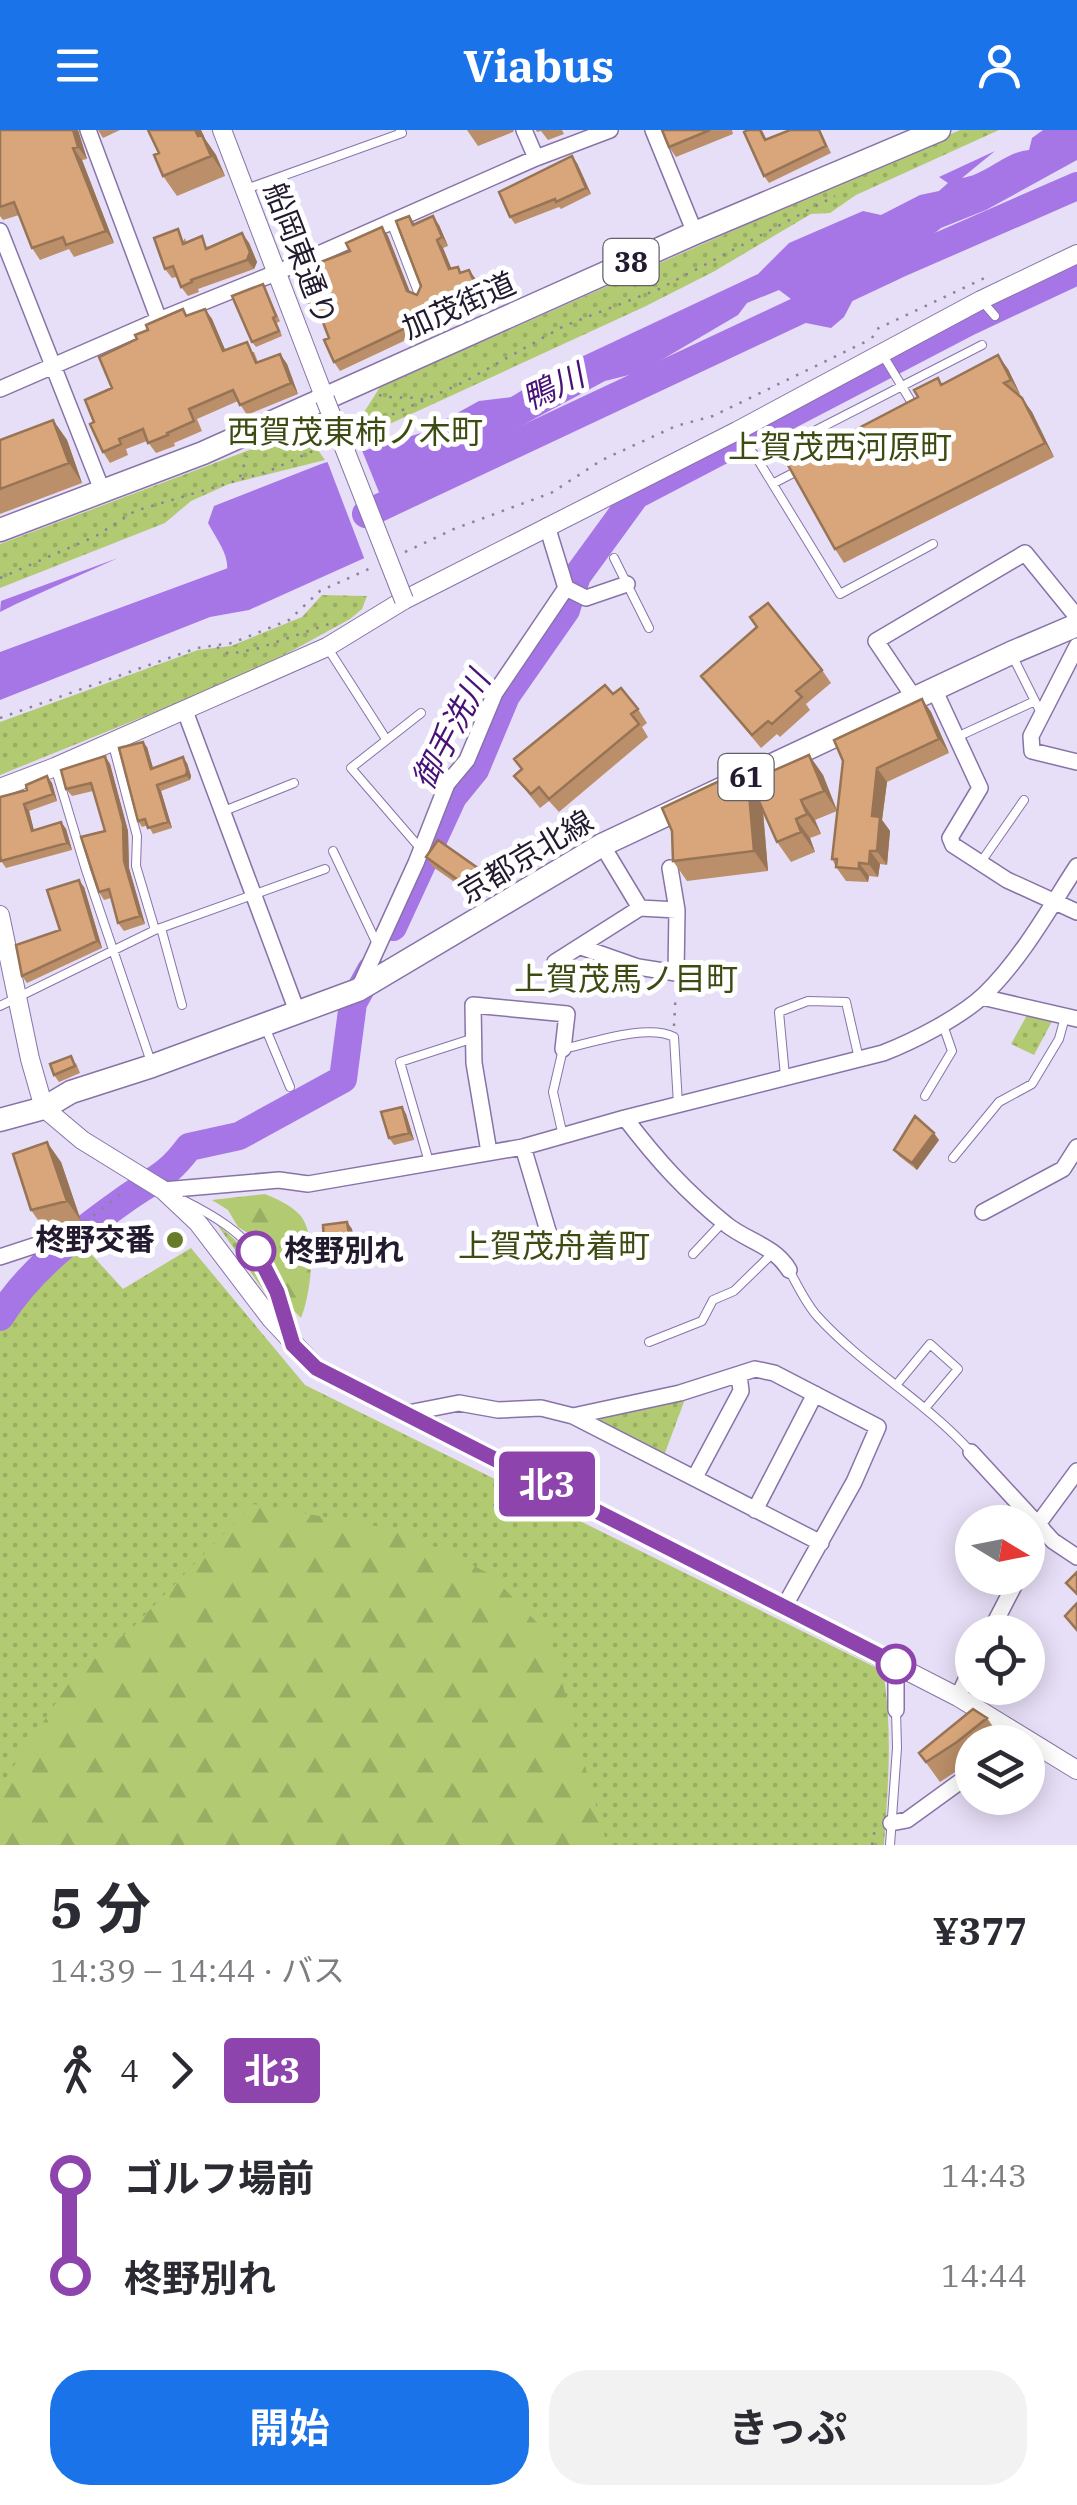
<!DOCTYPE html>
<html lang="ja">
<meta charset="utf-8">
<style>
body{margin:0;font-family:"IBM Plex Serif","Noto Sans JP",serif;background:#f2f2f3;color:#2b2b33;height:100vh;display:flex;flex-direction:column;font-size:38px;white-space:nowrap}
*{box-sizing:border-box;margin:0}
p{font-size:32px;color:#7c7c81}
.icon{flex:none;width:55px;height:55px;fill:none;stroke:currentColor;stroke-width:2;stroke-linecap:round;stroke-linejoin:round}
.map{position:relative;height:1715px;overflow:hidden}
.side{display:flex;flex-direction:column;background:#fff;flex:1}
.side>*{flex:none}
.badge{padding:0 20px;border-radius:8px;font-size:35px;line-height:65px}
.needle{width:65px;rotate:100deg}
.tools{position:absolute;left:955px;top:1375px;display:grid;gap:20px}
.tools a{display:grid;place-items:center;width:90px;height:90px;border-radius:50%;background:#fff;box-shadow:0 5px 25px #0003;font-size:50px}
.map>.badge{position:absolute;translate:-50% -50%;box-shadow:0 0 0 5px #fff}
.legs{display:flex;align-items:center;gap:15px;height:110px;padding:0 50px;font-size:32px}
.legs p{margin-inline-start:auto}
.head{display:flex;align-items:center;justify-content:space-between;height:170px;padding:0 50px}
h1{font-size:55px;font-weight:700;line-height:75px}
.button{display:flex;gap:20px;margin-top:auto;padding:20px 50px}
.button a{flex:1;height:115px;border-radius:40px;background:#1a73e8;color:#fff;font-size:40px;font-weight:700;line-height:115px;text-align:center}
.button a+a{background:#f2f2f3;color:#2b2b33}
ul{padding:0 50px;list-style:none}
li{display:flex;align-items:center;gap:35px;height:100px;font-size:38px}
li i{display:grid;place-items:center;width:15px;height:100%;margin:0 12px;background:currentColor}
li i::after{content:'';width:25px;height:25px;margin:-12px;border:8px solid;border-radius:50%;background:#fff}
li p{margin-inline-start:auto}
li:first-child i{background:linear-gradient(#0000 50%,currentColor 0)}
li:last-child i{background:linear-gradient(currentColor 50%,#0000 0)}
header{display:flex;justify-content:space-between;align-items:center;height:130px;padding:0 50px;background:#1a73e8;color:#fff;font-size:45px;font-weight:700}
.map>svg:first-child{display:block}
</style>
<header><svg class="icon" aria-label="menu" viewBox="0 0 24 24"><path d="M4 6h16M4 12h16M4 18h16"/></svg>Viabus<svg class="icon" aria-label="person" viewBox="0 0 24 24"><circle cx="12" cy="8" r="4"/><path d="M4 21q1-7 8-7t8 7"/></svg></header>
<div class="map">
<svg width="1077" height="1715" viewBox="0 0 1077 1715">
<defs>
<pattern id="grass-dots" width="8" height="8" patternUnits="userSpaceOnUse" patternTransform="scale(2.5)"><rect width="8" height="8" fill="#b2cb72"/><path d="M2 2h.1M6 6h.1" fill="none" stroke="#99ae63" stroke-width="1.8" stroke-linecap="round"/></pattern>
<pattern id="forest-firs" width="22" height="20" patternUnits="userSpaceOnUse" patternTransform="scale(2.5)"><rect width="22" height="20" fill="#b2cb72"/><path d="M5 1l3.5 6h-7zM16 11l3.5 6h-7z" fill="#99ae63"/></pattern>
</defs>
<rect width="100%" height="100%" fill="#e7dff7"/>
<!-- grass -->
<path fill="url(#grass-dots)" d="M960 0H999L856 65 830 83 811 84 713 142 644 177 357 309 359 290 380 257Z
M292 304 295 312 313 313 325 330 229 354 191 371 165 393 0 458V414Z
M322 465 367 466 362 479 350 489 288 523 207 561 0 645V592L198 520 231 516 302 487Z
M1031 878 1056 884 1034 925 1011 914Z
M216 1093 254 1127 278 1181Z
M82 1114 123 1159 191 1118 305 1255 883 1541C893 1600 888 1656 884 1715H0V1196L24 1161Z
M688 1261 662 1331 581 1290Z"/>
<!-- forest -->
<path fill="url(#forest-firs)" d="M265 1064C277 1069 291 1075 300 1085 318 1106 311 1164 301 1188L284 1171 282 1154 273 1147 254 1107 238 1097 228 1080 212 1070Z
M253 1374 403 1401 490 1444 549 1505 607 1715H0V1657L73 1547 131 1499Z"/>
<!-- water -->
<path fill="#a776e6" d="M1043 0H1077V30L986 80 941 98 925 111 902 118 855 166 844 187 831 198 806 193 791 169 779 160 747 173 738 185 641 242 605 251 415 353 381 380 369 426 249 480 210 487 0 570V548L162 491 223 459C234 429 222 419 208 393L214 376 321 334 421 303 479 271 511 267 562 236 758 144 789 113 863 81 881 85 920 65 939 61 948 53 939 47 995 21 962 48C986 45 1005 22 1029 20L1032 8Z
M118 428 16 474 0 482 1 471Z"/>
<!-- pier -->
<path fill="#e7dff7" d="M361 318 387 382 374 428 366 433 326 328Z"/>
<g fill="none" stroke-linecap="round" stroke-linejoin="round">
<!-- river -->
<path stroke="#a776e6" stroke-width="28" d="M366 384 896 135 1077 56
M0 537 258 442
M393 797 453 667 475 640 506 566 566 480 577 446 636 365 968 192 1077 141
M0 1187C29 1140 79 1102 124 1070 153 1049 166 1048 189 1017L239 1006 343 949 353 873 371 840"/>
<defs>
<path id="service" d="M246 59 402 3 400 0
M391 92 420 167
M981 170 995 186
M881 222 915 278
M737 301 758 330
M774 353 801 339
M933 414 840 464 758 330 982 215
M614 428 649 498
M327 517 386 609
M1013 527 1042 585
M957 607 1035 571
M112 611 137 706 136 736 155 800
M55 637 86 740 151 932
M224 681 294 653
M420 718 351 638 421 583
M333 721 377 814
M981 732 1024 670
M161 798 182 875
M0 876 155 800 325 739
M265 897 290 957
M785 946 779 882 808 871 846 872 859 929
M925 966 952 921 943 895
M563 1006 553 962 563 919C591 913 648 893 674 907L678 974
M953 1028 999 972 1032 954 1059 909 1065 887
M429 1032 400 932 474 908
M185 1071C254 1106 268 1129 289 1202
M693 1124 723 1092
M789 1140C798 1156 806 1174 818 1187 865 1238 924 1270 971 1322
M649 1212 702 1191 713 1170 734 1161 774 1122
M897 1254 930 1214 958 1239 926 1277
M890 1715 897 1618 896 1580"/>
<path id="minor" d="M88 0 159 190
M524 0 536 28
M653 0 695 103
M0 101 102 360
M0 259 159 190 278 142 536 28 610 0
M566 458 586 468 627 454
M1077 516 1031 606 1032 621 1077 632
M934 559 980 658 950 708 953 715 1007 750 1077 782
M915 569 876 511 1025 423 1077 487
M185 581 298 884
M602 715 640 778
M581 817 638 837 676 843 677 780 670 738
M555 832 640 778 677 780
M358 860 416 733 447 654 467 630 495 563 566 458 547 396
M982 867 1077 889
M625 988 883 923C914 911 961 887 985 864 1022 828 1049 779 1077 736
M523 1017 554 1121 591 1116
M489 1022 474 933 473 875 567 884 563 919
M163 1060 279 1050 308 1054 523 1017 625 988C658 1031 685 1061 727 1095 749 1112 775 1116 789 1140
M983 1082 1063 1039 1077 1017
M0 1127 73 1103
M408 1283 459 1273 498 1280 541 1278 573 1286 680 1263 755 1239 774 1243 878 1297 854 1352 784 1477
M573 1286 821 1413
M971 1322 1053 1411 1077 1427
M695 1347 741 1261 739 1245
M755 1380 815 1264
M1038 1394 1077 1341
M1028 1428 1042 1398
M990 1502 1018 1448
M896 1534V1580
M958 1567 972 1537
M891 1693 907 1690 972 1643"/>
<path id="tertiary" d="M222 0 325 269
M0 658 55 637 327 517 404 470 737 301 981 170 1077 124
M0 785 30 929 44 978 82 1010 163 1060 198 1093 271 1189 317 1238 958 1567 1077 1640"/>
<path id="primary" d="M0 400 203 323 695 103 939 0
M0 990 44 978 71 962 152 936 358 860 602 715 1011 523 1077 495"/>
</defs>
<!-- service casing -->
<use href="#service" stroke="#8873a8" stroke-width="10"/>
<!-- minor casing -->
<use href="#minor" stroke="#8873a8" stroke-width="18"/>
<!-- tertiary casing -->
<use href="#tertiary" stroke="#8873a8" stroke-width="20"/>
<!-- primary casing -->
<use href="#primary" stroke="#8873a8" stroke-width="25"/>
<!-- path -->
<path stroke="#8b8399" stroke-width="2.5" stroke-dasharray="2.5 8" stroke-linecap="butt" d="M872 208 877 199 991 145
M379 265C395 270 409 265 424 270
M354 302 464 252 564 196 659 159 835 66
M240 347 247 326
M405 422 454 399 551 363 602 330 676 296 713 286 865 212
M0 448 96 406 135 381 269 341 324 316
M217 517 229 524 256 519 332 493
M0 588 197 518 232 513 289 490 320 461 371 438
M674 896 676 859
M85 1092 126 1060
M872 1715 875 1699"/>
<!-- service -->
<use href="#service" stroke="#fff" stroke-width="8"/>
<!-- minor -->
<use href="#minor" stroke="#fff" stroke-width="15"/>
<!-- tertiary -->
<use href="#tertiary" stroke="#fff" stroke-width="18"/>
<!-- primary -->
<use href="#primary" stroke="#fff" stroke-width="22"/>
<defs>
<path id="tertiary-bridge" d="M325 269 404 470"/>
</defs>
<!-- tertiary-bridge casing -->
<use href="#tertiary-bridge" stroke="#8873a8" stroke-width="20" stroke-linecap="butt"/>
<!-- tertiary-bridge -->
<use href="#tertiary-bridge" stroke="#fff" stroke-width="18"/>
</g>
<!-- wall -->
<path fill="#ba8f69" d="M0 0H78L87 29 82 30 114 113 74 127 69 119 40 130 32 118 19 85 3 90 0 86Z
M98 0H120L103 8Z
M148 0H201L205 9 216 25 225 46 177 66 163 46 159 23Z
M467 0H514L513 2 478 16Z
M536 0H562L564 4 548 10 541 1 537 2Z
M662 0H732L733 4 676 27 669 17Z
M748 0H762L767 10 820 0 831 23 769 53 764 46Z
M577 33 591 64 561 79 559 77 515 94 510 87Z
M409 86 415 94 439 95 448 116 443 118 451 138 475 148 485 172 437 194 440 200 425 207 421 203 340 241 334 232 329 208 318 179 313 181 307 172 308 130 312 135 350 121 382 97 388 106 410 162 417 165 421 156Z
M242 103 249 113 257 132 254 139 198 159 199 162 188 166 181 157 177 147 172 148 165 139 185 108 186 112 209 117Z
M263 154 280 191 277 193 282 206 256 217 252 212Z
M205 179 212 189 225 220 254 222 258 232 280 224 287 234 298 264 247 285 238 271 197 289 202 301 174 313 175 316 156 323 147 311 126 319 128 325 110 333 103 322 94 292 137 209 148 200Z
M1008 239 1020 264 1018 265 1032 282 1054 327 844 433 835 419 942 254Z
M53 290 67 310 82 353 0 384V310Z
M750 487 822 540 831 553 806 574 810 580 780 607 777 604 761 618 701 546 757 497Z
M613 564 638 579 647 593 642 597 648 607 559 682 549 671 540 678 514 646 522 640 514 629Z
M922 569 931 582 949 623 887 652 882 690 890 701 887 735 880 734 878 747 869 746 868 752 846 751 836 737 832 729 837 681 815 690 821 704 810 708 815 722 791 732 777 712 763 679 768 741 687 751 673 731 732 645 739 655 748 652 755 662 809 625 823 645 837 680Z
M147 617 153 638 187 633 191 646 190 650 161 661 172 698 153 704 148 695 142 697 138 691Z
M105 626 110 634 128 701 129 738 145 794 124 801 118 793 111 768 104 770 99 762 105 701 93 661 72 666 66 659Z
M47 646 52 653 57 671 29 681 34 701 61 692 66 699 72 720 6 738 1 731 27 660Z
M426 727 492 748 499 759 480 770 433 737Z
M84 757 102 818 27 853 22 846 60 800Z
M76 933 80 943 59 952 54 945Z
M402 977 406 984 414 1010 394 1015 389 1008Z
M939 1010 917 1040 899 1026 894 1020Z
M61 1032 81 1091 45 1100 31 1080Z
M347 1092 352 1099 355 1117 329 1120 324 1113Z
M987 1588 1001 1608 995 1612H972V1631L940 1652 919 1623Z"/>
<!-- shaded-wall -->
<path fill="#977455" d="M73 0H78L87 29 78 17Z
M195 0H201L205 9 216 25 225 46Z
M73 18 82 30 114 113 106 101Z
M572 26 577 33 591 64 586 58Z
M433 86 439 95 448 116 442 107Z
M382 97 388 106 413 170 407 161Z
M242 103 249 113 257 132 254 139 247 130Z
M437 110 443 118 455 147 449 139Z
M469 140 475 148 485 172 479 163Z
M205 179 212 189 230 231 223 221Z
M280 224 287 234 298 264 291 253Z
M998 225 1008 239 1020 264 1011 250Z
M1022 268 1032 282 1054 327 1045 313Z
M53 290 67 310 82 353 69 333Z
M922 569 931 582 949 623 939 609Z
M143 612 147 617 155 645 151 639Z
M809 625 823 645 837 681 824 661Z
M105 626 110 634 128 701 129 738 145 794 140 786 124 731Z
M183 627 187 633 191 646 190 650 186 645Z
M877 638 887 652 882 690 890 701 887 735 877 721 872 686Z
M732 645 746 665 748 652 762 672 768 741 754 721 737 656Z
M47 646 52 653 57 671 53 664Z
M157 655 161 661 172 698 168 692Z
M801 670 815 690 821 704 807 684Z
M24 674 29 681 36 708 32 701Z
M796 689 810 708 815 722 801 702Z
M61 692 66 699 72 720 67 713Z
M870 721 880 734 878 747 869 734Z
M859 733 869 746 868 752 859 739Z
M79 750 84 757 102 818 97 811Z
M402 977 406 984 414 1010 409 1003Z
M934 1003 939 1010 917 1040 912 1033Z
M47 1012 61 1032 81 1091 67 1071Z
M347 1092 352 1099 355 1117 350 1110Z"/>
<!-- building -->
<path fill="#d8a67a" stroke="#977455" stroke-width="2.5" d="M0 0H73L78 17 73 18 106 101 66 115 63 107 32 118 14 72 0 77Z
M148 0H195L198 6 202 5 211 26 163 46 154 25 159 23Z
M662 0H710L669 17Z
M748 0H760L765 10 790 0H819L826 16 764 46 744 2Z
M572 26 586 58 556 72 555 69 510 87 499 62Z
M409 86 413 95 433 86 442 107 437 110 449 139 458 137 460 143 469 140 479 163 431 185 434 192 418 199 416 193 334 232 324 210 329 208 314 169 307 172 292 137 308 130 310 136 350 121 346 113 382 97 407 161 417 165 421 156 396 91Z
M178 99 183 114 202 106 206 119 242 103 250 122 247 130 191 150 192 152 181 157 173 136 165 139 154 108Z
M263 154 276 186 273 188 279 201 252 212 232 166Z
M183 179 186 186 205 179 223 221 247 212 256 233 280 224 291 253 240 275 233 260 189 279 194 291 167 303 168 305 148 313 143 299 119 309 121 314 103 322 90 294 94 292 85 270 112 258 99 227 137 209 135 205 148 200 146 195Z
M998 225 1011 250 1004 253 1022 268 1045 313 835 419 788 335 918 267 914 260 938 248 941 255Z
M53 290 69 333 0 359V310Z
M768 473 822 540 796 561 802 567 772 594 768 591 752 605 701 546 757 497 750 487Z
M605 555 613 564 621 558 638 579 631 584 639 594 549 669 539 657 531 664 514 646 522 639 514 629Z
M922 569 939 609 877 638 872 686 880 687 877 721H870L869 734 859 733V739L836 737 837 729H832L843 631 834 610Z
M143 612 151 639 183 627 187 640 186 645 157 655 168 692 148 698 145 689 138 691 119 618Z
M809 625 824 661 801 670 807 684 796 689 801 702 777 712 750 651Z
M105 626 123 694 124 731 140 786 118 793 109 759 99 762 81 707 105 701 91 653 66 659 61 640Z
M732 645 737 656 748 652 754 721 673 731 672 701 662 678Z
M47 646 53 664 24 674 32 701 61 692 67 713 1 731 0 725V667L27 660 26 655Z
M438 710 492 748 472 760 426 727Z
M79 750 97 811 22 846 16 815 60 800 47 760Z
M71 926 75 936 54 945 50 934Z
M402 977 409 1003 389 1008 381 982Z
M915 986 934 1003 912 1033 894 1020Z
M47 1012 67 1071 31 1080 13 1024Z
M347 1092 350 1110 324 1113 323 1095Z
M1077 1442V1464L1066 1453Z
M1077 1473V1500L1065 1486Z
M973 1579 987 1588 957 1612 926 1632 919 1623Z"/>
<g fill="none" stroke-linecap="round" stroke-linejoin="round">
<defs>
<path id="line-1" d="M256 1121 277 1162 293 1215 316 1238 896 1534"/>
</defs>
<!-- line-1 casing -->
<use href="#line-1" stroke="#fff" stroke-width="22"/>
<!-- line-1 -->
<use href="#line-1" stroke="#8e44ad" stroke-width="15"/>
</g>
<!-- markers -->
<circle fill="#677b2b" stroke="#fff" stroke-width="4" cx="175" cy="1110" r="10"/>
<g fill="#fff" stroke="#8e44ad" stroke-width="5">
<circle cx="256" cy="1121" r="18"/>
<circle cx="896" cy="1534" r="18"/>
</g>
<g text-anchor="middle" stroke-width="10" stroke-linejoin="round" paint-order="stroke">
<!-- shield labels -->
<g fill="#fff" stroke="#655f6d" stroke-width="2.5">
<rect x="603.5" y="109" width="55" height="46" rx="8"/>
<rect x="718.5" y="624" width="55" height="46" rx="8"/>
</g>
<g font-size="28" font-weight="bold" fill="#231a2f">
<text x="631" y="142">38</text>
<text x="746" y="657">61</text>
</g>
<!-- street labels -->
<g font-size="30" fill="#231a2f" stroke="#fff">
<text transform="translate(300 124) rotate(69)" y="10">船岡東通り</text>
<text transform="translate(459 176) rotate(-24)" y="10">加茂街道</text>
<text transform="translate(526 727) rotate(-31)" y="10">京都京北線</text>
</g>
<!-- poi labels -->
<g font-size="30" font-weight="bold" fill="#231a2f" stroke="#fff" text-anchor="end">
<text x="155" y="1120">柊野交番</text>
</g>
<!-- stop labels -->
<g font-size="30" font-weight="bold" fill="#231a2f" stroke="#fff" text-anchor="start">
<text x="284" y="1131">柊野別れ</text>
</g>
<!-- water labels -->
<g font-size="32" font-style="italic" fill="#471177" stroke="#fff">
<text transform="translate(553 257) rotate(-25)" y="11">鴨川</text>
<text transform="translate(451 600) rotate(-62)" y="11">御手洗川</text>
</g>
<!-- neighbourhood labels -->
<g font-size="32" fill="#3d4b13" stroke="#fff">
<text x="355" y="313">西賀茂東柿ノ木町</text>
<text x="840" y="328">上賀茂西河原町</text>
<text x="626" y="860">上賀茂馬ノ目町</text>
<text x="554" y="1127">上賀茂舟着町</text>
</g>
</g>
</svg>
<div class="tools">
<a><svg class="needle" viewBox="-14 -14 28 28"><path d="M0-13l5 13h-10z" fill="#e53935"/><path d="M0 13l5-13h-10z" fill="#7c7c81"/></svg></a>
<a><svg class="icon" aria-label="locate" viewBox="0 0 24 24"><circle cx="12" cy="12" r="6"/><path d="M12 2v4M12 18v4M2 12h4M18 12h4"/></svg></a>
<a><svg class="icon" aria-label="layers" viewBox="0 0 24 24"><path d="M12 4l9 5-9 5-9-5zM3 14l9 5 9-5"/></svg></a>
</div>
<b class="badge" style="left:547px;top:1354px;background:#8e44ad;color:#fff">北3</b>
</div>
<section class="side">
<div class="head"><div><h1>5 分</h1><p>14:39 – 14:44 · バス</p></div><b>¥377</b></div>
<div class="legs"><svg class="icon" aria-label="walk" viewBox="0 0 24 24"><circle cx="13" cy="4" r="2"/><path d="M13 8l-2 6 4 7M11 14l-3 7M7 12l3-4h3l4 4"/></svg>4<svg class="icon" aria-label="forward" viewBox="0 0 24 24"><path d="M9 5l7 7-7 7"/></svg><b class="badge" style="background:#8e44ad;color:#fff">北3</b></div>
<ul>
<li><i style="color:#8e44ad"></i><b>ゴルフ場前</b><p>14:43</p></li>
<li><i style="color:#8e44ad"></i><b>柊野別れ</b><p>14:44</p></li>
</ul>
<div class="button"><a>開始</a><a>きっぷ</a></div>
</section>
